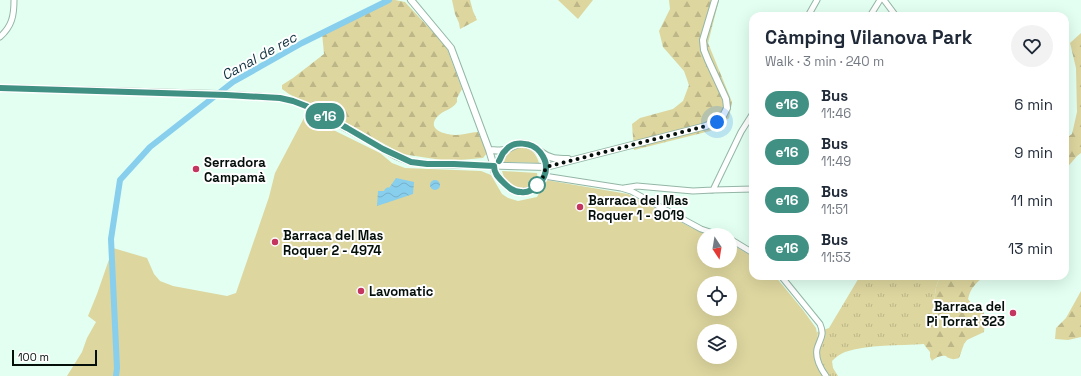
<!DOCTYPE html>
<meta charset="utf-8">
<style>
body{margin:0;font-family:"Space Grotesk",sans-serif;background:#f2f2f3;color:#1f2937;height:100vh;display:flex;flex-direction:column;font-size:15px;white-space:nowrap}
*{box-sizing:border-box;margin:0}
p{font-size:13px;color:#747a83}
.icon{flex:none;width:22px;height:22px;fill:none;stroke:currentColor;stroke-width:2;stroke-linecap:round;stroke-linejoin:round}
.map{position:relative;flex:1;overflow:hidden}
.panel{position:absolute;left:749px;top:12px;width:320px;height:268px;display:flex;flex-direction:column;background:#fff;border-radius:12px;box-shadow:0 4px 16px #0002}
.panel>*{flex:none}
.badge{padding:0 8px;border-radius:13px;font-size:14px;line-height:26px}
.needle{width:26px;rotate:168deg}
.tools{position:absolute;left:697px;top:228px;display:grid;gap:8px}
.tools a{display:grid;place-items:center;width:40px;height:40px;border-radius:50%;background:#fff;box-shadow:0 4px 16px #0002;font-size:20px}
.scale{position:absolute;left:12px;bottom:10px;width:85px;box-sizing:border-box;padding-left:4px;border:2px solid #040f0a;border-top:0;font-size:11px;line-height:14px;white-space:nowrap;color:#040f0a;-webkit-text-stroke:3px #fff;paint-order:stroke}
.you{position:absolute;width:20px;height:20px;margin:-10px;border:3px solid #fff;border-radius:50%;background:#1a73e8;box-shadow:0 0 0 6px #1a73e833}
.map>.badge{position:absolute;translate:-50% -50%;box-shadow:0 0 0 2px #fff}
.round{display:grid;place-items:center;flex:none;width:42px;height:42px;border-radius:21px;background:#f2f2f3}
.summary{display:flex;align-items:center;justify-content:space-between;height:68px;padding:0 16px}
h1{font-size:19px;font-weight:600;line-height:30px}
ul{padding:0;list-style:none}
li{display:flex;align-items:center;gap:12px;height:48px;padding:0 16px}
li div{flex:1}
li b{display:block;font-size:15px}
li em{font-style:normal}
li .badge{min-width:44px;font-weight:700;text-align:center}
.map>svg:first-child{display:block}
</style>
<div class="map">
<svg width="1081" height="376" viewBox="0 0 1081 376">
<defs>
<pattern id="grass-tufts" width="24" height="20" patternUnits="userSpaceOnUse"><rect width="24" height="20" fill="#ddd69f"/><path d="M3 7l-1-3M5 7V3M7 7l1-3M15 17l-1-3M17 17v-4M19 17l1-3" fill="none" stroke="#bcb688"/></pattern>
<pattern id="forest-firs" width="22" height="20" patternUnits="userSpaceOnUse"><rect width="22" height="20" fill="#ddd69f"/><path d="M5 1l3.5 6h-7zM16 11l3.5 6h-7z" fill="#bcb688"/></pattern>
<pattern id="water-waves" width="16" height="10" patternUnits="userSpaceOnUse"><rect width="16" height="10" fill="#88ceed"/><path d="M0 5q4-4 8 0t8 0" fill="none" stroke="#74b0ca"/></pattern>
</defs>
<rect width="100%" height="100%" fill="#e2fff1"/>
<!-- grass -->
<path fill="url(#grass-tufts)" d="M860 276H940L936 287 932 317C929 327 922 332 924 344 899 346 868 344 845 352 840 354 836 357 832 361L833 368 838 376H822C817 369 811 360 813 351 815 341 819 343 817 332L829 328Z"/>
<!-- forest -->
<path fill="url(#forest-firs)" d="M383 0H395L405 2 446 46 462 89 457 98V102C452 110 443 110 437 117 426 130 446 135 456 135 464 135 471 132 478 132L487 153 483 158 448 161 402 154 354 127 289 94 282 89V85L293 78 324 54 322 33Z
M452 0H470L473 11 477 20 460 29 459 23 455 14Z
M558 0H593L578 19Z
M669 0H719L708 43 732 102 729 118 710 131 634 150 632 124 640 118 673 109 683 101 689 85 684 71 663 47 659 31 670 9Z
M1081 33V153L1077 156 1065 170V139L1072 134 1077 112 1076 68 1070 43Z
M940 276H985C976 283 971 287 968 299L972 304 984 311C983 318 985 325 984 332L967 340 964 344 959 358C955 359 953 360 949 358 948 358 947 357 946 356 941 355 935 358 932 361L930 357V352C928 349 925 347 924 344 919 335 930 325 932 317L936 287Z
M1081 291V337L1068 340 1055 339 1056 328 1066 318Z"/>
<!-- green -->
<path fill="#ddd69f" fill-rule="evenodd" d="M305 116 380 153 392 163 405 168 481 171 491 175 502 194 508 198 518 201 537 197 546 180 628 194 692 228 708 235H704V261H730V243L753 257V276H775L803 310 816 328 818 339 813 351 814 361 822 376H67L82 352 87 338 96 322 88 316 97 294 113 248 147 258 154 274 160 281 173 286 227 296 236 293 269 197 275 173ZM704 283H730V309H704ZM704 331H730V357H704Z
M523 146C532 150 536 153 539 163L504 162C507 150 511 148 523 146Z
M502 171 537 173C540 190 514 192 506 181 504 178 503 174 502 171Z"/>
<!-- water -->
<path fill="url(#water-waves)" d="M396 178 414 182 413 194 377 206 378 191H384L385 189 388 187 389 188Z
M430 185a5 5 0 1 1 10 0a5 5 0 1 1-10 0Z"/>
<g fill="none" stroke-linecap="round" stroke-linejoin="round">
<!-- canal -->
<path stroke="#88ceed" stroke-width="6" d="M116 376 117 368 111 239 120 180 150 147 233 82 302 43 389 0"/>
<defs>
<path id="minor" d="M884 0 896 16
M808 16 817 0
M870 16 880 0
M0 37C12 26 14 16 14 0
M544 176 621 188 631 191 701 229 719 235
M624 188 637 186 693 191 713 190 753 189
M713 190 741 132 753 113
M730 239 753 253
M781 276 820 324C825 336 820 338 817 349 815 359 821 369 826 376"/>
<path id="tertiary" d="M411 0 451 48 489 150C491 157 494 164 494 171 499 177 503 183 509 188 524 199 547 185 546 167 546 155 536 146 525 144 516 142 512 148 505 150 500 151 494 150 489 150
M0 88 216 94 280 98 293 101 306 106 396 156 411 162 427 164 546 167 706 126 719 120 723 116 727 108 726 99 708 60 704 50 703 40 715 0
M541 152C550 159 557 159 568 159
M494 166 499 161 505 150"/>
</defs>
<!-- minor casing -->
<use href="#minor" stroke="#94b6a6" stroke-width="7"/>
<!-- tertiary casing -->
<use href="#tertiary" stroke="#94b6a6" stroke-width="8"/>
<!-- minor -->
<use href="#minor" stroke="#fff" stroke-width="5"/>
<!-- tertiary -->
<use href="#tertiary" stroke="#fff" stroke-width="6"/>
</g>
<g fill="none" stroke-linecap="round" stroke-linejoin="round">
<defs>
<path id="line" d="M0 88 226 95 280 98 293 101 306 106 347 128 383 149 411 162 427 164H454L494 166C494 173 498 177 503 182 508 187 513 192 521 192 533 194 547 179 546 166 546 162 543 156 540 152 532 142 513 140 505 151 502 153 501 158 499 161"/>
</defs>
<!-- line casing -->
<use href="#line" stroke="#fff" stroke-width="9"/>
<!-- line -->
<use href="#line" stroke="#409183" stroke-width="6"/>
<!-- walk -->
<path stroke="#040f0a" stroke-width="4" stroke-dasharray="0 7.2" d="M537 185 536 187 542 180 546 167 706 126 717 122"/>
</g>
<!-- markers -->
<g fill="#c43560" stroke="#fff" stroke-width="1.5">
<circle cx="196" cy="169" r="4"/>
<circle cx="580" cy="207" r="4"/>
<circle cx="275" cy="242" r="4"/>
<circle cx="361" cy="291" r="4"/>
<circle cx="1013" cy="313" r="4"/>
</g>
<circle fill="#fff" stroke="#409183" stroke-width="2" cx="537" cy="185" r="8"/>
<g text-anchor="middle" stroke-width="4" stroke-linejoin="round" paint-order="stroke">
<!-- poi labels -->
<g font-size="13" font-weight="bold" fill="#040f0a" stroke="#fff" text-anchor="start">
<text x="204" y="167">Serradora<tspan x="204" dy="15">Campamà</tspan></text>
<text x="588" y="205">Barraca del Mas<tspan x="588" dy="15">Roquer 1 - 9019</tspan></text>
<text x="283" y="240">Barraca del Mas<tspan x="283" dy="15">Roquer 2 - 4974</tspan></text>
<text x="369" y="296">Lavomatic</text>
<text x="1005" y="311" text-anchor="end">Barraca del<tspan x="1005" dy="15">Pi Torrat 323</tspan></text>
</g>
<!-- water labels -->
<g font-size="14" font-style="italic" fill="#10313f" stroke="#fff">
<text transform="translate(259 56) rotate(-29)" y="5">Canal de rec</text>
</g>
</g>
</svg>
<div class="tools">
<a><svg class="needle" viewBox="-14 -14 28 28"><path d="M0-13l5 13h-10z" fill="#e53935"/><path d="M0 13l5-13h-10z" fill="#747a83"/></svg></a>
<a><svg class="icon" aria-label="locate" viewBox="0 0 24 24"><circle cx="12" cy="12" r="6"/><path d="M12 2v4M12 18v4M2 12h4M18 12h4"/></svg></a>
<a><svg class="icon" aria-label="layers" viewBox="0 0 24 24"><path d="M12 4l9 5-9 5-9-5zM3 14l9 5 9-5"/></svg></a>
</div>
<div class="scale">100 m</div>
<div class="you" style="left:717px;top:122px"></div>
<b class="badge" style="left:325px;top:116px;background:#409183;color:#fff">e16</b>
<section class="panel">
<div class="summary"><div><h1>Càmping Vilanova Park</h1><p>Walk · 3 min · 240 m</p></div><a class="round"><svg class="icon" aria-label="heart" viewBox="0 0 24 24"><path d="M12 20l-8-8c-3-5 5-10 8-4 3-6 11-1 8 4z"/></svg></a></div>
<ul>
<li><span class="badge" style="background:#409183;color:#fff">e16</span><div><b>Bus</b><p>11:46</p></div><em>6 min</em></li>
<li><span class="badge" style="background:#409183;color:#fff">e16</span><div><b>Bus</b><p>11:49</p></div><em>9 min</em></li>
<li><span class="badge" style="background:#409183;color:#fff">e16</span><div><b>Bus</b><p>11:51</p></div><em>11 min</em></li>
<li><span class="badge" style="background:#409183;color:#fff">e16</span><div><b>Bus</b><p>11:53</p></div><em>13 min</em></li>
</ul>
</section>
</div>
